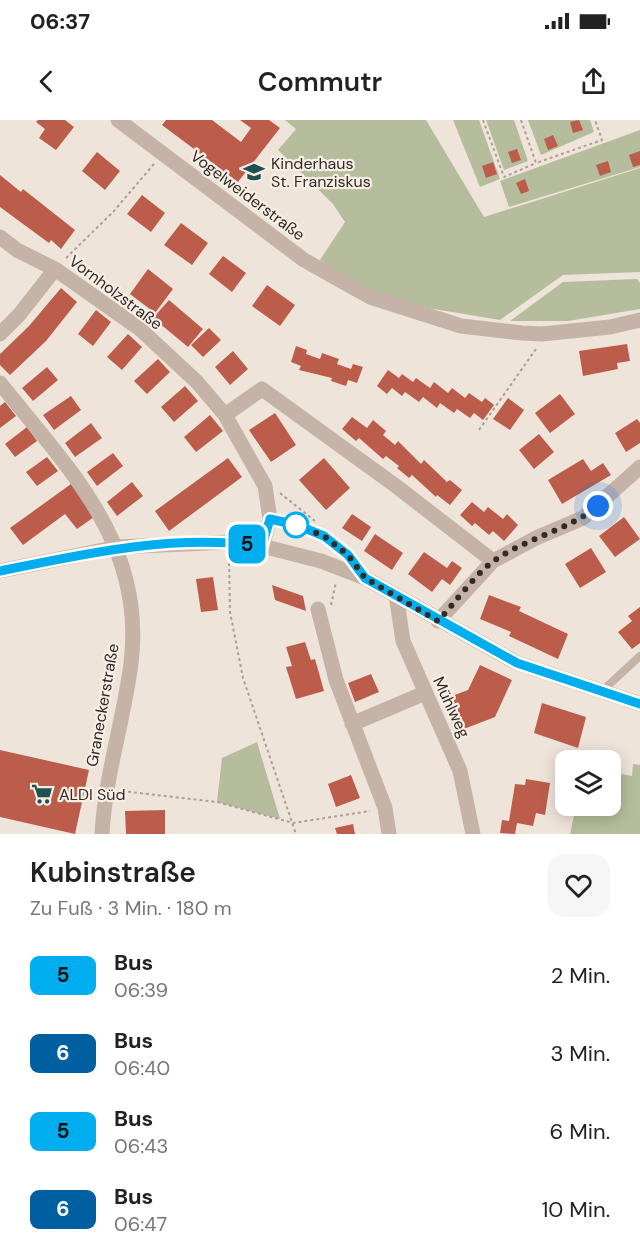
<!DOCTYPE html>
<html lang="de">
<meta charset="utf-8">
<style>
body{margin:0;font-family:"DM Sans",sans-serif;background:#f6f6f6;color:#222;height:100vh;display:flex;flex-direction:column;font-size:22px;white-space:nowrap}
*{box-sizing:border-box;margin:0}
p{font-size:20px;color:#767676}
.icon{flex:none;width:33px;height:33px;fill:none;stroke:currentColor;stroke-width:2;stroke-linecap:round;stroke-linejoin:round}
.map{position:relative;height:714px;overflow:hidden}
.drawer{display:flex;flex-direction:column;background:#fff;flex:1}
.drawer>*{flex:none}
.badge{padding:0 12px;border-radius:9px;font-size:21px;line-height:39px}
.buttons{position:absolute;left:555px;top:630px;display:grid;gap:12px}
.buttons a{display:grid;place-items:center;width:66px;height:66px;border-radius:12px;background:#fff;box-shadow:0 3px 15px #0003;font-size:30px}
.you{position:absolute;width:30px;height:30px;margin:-15px;border:4px solid #fff;border-radius:50%;background:#1a73e8;box-shadow:0 0 0 9px #1a73e833}
.map>.badge{position:absolute;translate:-50% -50%;box-shadow:0 0 0 3px #fff}
.round{display:grid;place-items:center;flex:none;width:63px;height:63px;border-radius:18px;background:#f6f6f6}
.summary{display:flex;align-items:center;justify-content:space-between;height:102px;padding:0 30px}
h1{font-size:28px;font-weight:600;line-height:45px}
ul{padding:0;list-style:none}
li{display:flex;align-items:center;gap:18px;height:78px;padding:0 30px}
li div{flex:1}
li b{display:block;font-size:22px}
li em{font-style:normal}
li .badge{min-width:66px;font-weight:700;text-align:center}
.status{display:flex;justify-content:space-between;align-items:center;height:42px;padding:0 30px;background:#fff;direction:ltr}
.status svg{height:16px;fill:currentColor}
header{display:flex;justify-content:space-between;align-items:center;height:78px;padding:0 30px;background:#fff;font-size:27px;font-weight:600}
.map>svg:first-child{display:block}
</style>
<div class="status"><b>06:37</b><svg viewBox="0 0 49 12"><path d="M0 12V9h3v3zM5 12V6h3v6zM10 12V3h3v9zM15 12V0h3v12zM26 1h20v11H26zM47 4h2v5h-2z"/></svg></div>
<header><svg class="icon" aria-label="back" viewBox="0 0 24 24"><path d="M15 5l-7 7 7 7"/></svg>Commutr<svg class="icon" aria-label="share" viewBox="0 0 24 24"><path d="M12 15V3M7 8l5-5 5 5M5 13v7h14v-7"/></svg></header>
<div class="map">
<svg width="640" height="714" viewBox="0 0 640 714">
<rect width="100%" height="100%" fill="#efe4da"/>
<!-- green -->
<path fill="#b5bd9c" d="M285 0H426L484 97 640 48V152L563 155 500 200 398 183 354 162 320 140 345 102 333 84 278 30 296 9Z
M453 0H479L500 59 480 67Z
M486 0H514L528 41 504 50Z
M528 0H590L594 12 541 35Z
M640 10V47L509 87 500 61Z
M637 159 640 163V189L568 201H510L563 162Z
M257 622 280 699 217 682 222 638Z
M633 644 640 645V714H570L576 686H610L611 652 632 656Z"/>
<!-- building -->
<path fill="#bc5d4c" d="M38 0H65L74 7 56 30 39 18 45 9 36 2Z
M166 0H212L241 22 251 8 240 0H269L280 8 238 62 162 5Z
M579 0 583 10 573 13 570 2Z
M553 15 558 26 548 30 544 19Z
M517 29 521 40 512 43 508 32Z
M640 31V45L633 47 629 35Z
M97 32 120 51 105 70 82 51Z
M608 41 611 52 600 56 596 45Z
M493 42 497 54 486 58 482 46Z
M0 55 21 72 23 69 75 110 61 129 51 120 49 123 0 87Z
M525 59 529 71 521 74 516 63Z
M142 75 165 93 151 112 127 94Z
M181 103 208 123 192 145 164 125Z
M223 136 246 153 232 172 209 154Z
M148 149 173 169 155 193 130 174Z
M267 165 295 185 280 206 252 186Z
M61 168 77 182 46 221 10 255 0 245V234L29 206Z
M169 180 203 209 188 227 153 198Z
M96 190 111 202 93 226 78 214Z
M209 208 221 220 203 237 191 225Z
M128 214 142 227 122 250 107 237Z
M627 224 630 241 617 243 618 249 583 256 579 231Z
M296 226 307 230 306 234 320 239 322 233 339 239 337 244 351 249 353 244 363 247 357 263 348 260 346 266 331 261 332 258 299 250 301 246 291 242Z
M233 231 248 249 230 265 215 247Z
M158 239 170 252 147 274 134 261Z
M47 247 58 260 33 281 22 268Z
M388 250 399 258 402 254 413 262 416 258 430 268 434 262 448 273 452 268 465 278 469 273 482 282 485 278 494 285 483 300 474 293 470 298 457 289 454 293 440 283 437 288 423 277 419 282 405 272 402 276 392 268 387 274 377 266Z
M185 266 198 281 174 302 161 287Z
M560 274 575 294 550 313 535 293Z
M71 276 81 290 54 310 43 295Z
M508 278 524 290 510 310 493 299Z
M5 282 16 296 0 308V286Z
M275 293 296 325 271 342 249 310Z
M210 295 223 311 196 332 184 317Z
M352 297 367 308 373 300 386 311 383 315 395 325 398 321 421 344 424 340 447 362 450 360 462 370 450 385 437 375 436 377 412 355 409 358 397 348 399 346 386 336 383 339 359 318 356 321 342 309Z
M637 299 640 303V323L626 332 615 313Z
M91 303 102 318 75 337 65 323Z
M27 307 37 321 15 337 5 324Z
M539 314 554 332 534 349 519 330Z
M113 333 123 346 97 366 87 352Z
M47 337 58 351 37 366 26 352Z
M228 338 242 357 169 411 155 391Z
M324 338 350 368 326 390 299 360Z
M583 339 591 351 603 343 611 355 562 384 548 360Z
M132 362 143 376 117 396 107 382Z
M71 364 94 397 77 409 65 394 23 425 10 408Z
M472 382 484 392 488 387 503 399 507 394 518 405 504 421 493 411 489 415 475 403 472 406 460 395Z
M352 394 371 407 362 421 342 408Z
M624 397 640 419 615 437 599 416Z
M375 414 403 433 392 450 364 431Z
M591 428 606 452 580 468 565 444Z
M424 432 447 448 452 441 462 448 450 465 442 459 432 472 408 454Z
M213 457 218 490 201 492 196 459Z
M272 465 303 476 306 491 275 480Z
M489 475 521 487 519 491 568 514 558 539 509 516 511 512 480 499Z
M640 487V523L632 529 618 512 632 501 628 496Z
M305 522 311 540 315 539 324 571 296 579 286 547 292 546 286 527Z
M480 545 512 560 495 597 456 612 441 580 468 570Z
M371 554 379 572 355 582 348 563Z
M542 583 586 597 578 628 534 613Z
M0 630 89 650 75 714 0 697Z
M351 655 360 678 336 687 328 664Z
M526 659 550 663 545 695 536 693 533 706 517 703 515 714 500 713 502 700 509 701 515 664 525 665Z
M165 690V714H126L125 691Z
M353 704 355 714H337L335 708Z"/>
<g fill="none" stroke-linecap="round" stroke-linejoin="round">
<!-- path -->
<path stroke="#b29d92" stroke-width="2" stroke-dasharray="3 3" stroke-linecap="butt" d="M483 0 504 57 536 43
M521 0 536 43 602 20 595 0
M66 138 113 92 154 44
M479 310 536 229
M280 373 315 401
M229 437 230 492 243 558 296 714
M331 485 336 462
M122 671 217 682 293 703 370 691"/>
<!-- service -->
<path stroke="#c6b3a7" stroke-width="8" d="M270 399C318 414 331 412 363 455
M601 572 640 536"/>
<!-- minor -->
<path stroke="#c6b3a7" stroke-width="15" d="M118 0 304 140 370 177 461 206 522 213 542 214 610 207 640 200
M0 117 17 130 55 149 140 209 197 262 225 295 265 366 270 399 262 426
M0 214 19 195 55 149
M0 263C68 348 146 424 131 543 124 600 105 656 102 714
M225 295 262 269 396 366 493 441 536 418 583 398 640 347
M0 451 118 427 229 422 262 426 321 441 365 458 517 543 640 584
M396 475 403 521 460 651 473 714
M318 489 336 560 385 688 389 714
M438 501 493 441
M352 604 425 573"/>
</g>
<g fill="none" stroke-linecap="round" stroke-linejoin="round">
<defs>
<path id="line" d="M0 451C87 433 173 414 262 426L270 399 297 405 324 416 348 435 365 458 517 543 640 584"/>
</defs>
<!-- line casing -->
<use href="#line" stroke="#fff" stroke-width="14"/>
<!-- line -->
<use href="#line" stroke="#00adef" stroke-width="9"/>
<!-- walk -->
<path stroke="#332a27" stroke-width="6" stroke-dasharray="0 10.8" d="M296 405 324 416 348 435 365 458 438 501C453 485 478 451 495 440 527 418 568 410 598 386"/>
</g>
<!-- icons -->
<defs>
<symbol id="school-bare" viewBox="-9 -9 18 18"><path d="M0-5L7-2L0 1L-7-2ZM-4 1L0 2.5L4 1V4Q0 6-4 4Z" fill="#205150" stroke="#f7eee6" stroke-width="2.5" paint-order="stroke"/></symbol>
<symbol id="supermarket-bare" viewBox="-9 -9 18 18"><path d="M-6-5.5h2.5l.6 2H6L4.5 2H-2.5L-4.4-4H-6ZM-1.5 3.2a1.3 1.3 0 1 0 .1 0ZM3 3.2a1.3 1.3 0 1 0 .1 0Z" fill="#205150" stroke="#f7eee6" stroke-width="2.5" paint-order="stroke"/></symbol>
</defs>
<g fill-rule="evenodd">
<use href="#school-bare" x="239" y="37" width="30" height="30"/>
<use href="#supermarket-bare" x="27" y="659" width="30" height="30"/>
</g>
<!-- markers -->
<circle fill="#fff" stroke="#00adef" stroke-width="3" cx="296" cy="405" r="12"/>
<g text-anchor="middle" stroke-width="4.5" stroke-linejoin="round" paint-order="stroke">
<!-- poi labels -->
<g font-size="16" fill="#332a27" stroke="#f7eee6" text-anchor="start">
<text x="271" y="49">Kinderhaus<tspan x="271" dy="18">St. Franziskus</tspan></text>
<text x="59" y="680">ALDI Süd</text>
</g>
<!-- street labels -->
<g font-size="16" fill="#332a27" stroke="#f7eee6">
<text transform="translate(248 75) rotate(37)" y="6">Vogelweiderstraße</text>
<text transform="translate(116 172) rotate(37)" y="6">Vornholzstraße</text>
<text transform="translate(102 585) rotate(-80)" y="6">Graneckerstraße</text>
<text transform="translate(452 587) rotate(65)" y="6">Mühlweg</text>
</g>
</g>
</svg>
<div class="buttons">
<a><svg class="icon" aria-label="layers" viewBox="0 0 24 24"><path d="M12 4l9 5-9 5-9-5zM3 14l9 5 9-5"/></svg></a>
</div>
<div class="you" style="left:598px;top:386px"></div>
<b class="badge" style="left:247px;top:424px;background:#00adef;color:#111">5</b>
</div>
<section class="drawer">
<div class="summary"><div><h1>Kubinstraße</h1><p>Zu Fuß · 3 Min. · 180 m</p></div><a class="round"><svg class="icon" aria-label="heart" viewBox="0 0 24 24"><path d="M12 20l-8-8c-3-5 5-10 8-4 3-6 11-1 8 4z"/></svg></a></div>
<ul>
<li><span class="badge" style="background:#00adef;color:#111">5</span><div><b>Bus</b><p>06:39</p></div><em>2 Min.</em></li>
<li><span class="badge" style="background:#005fa1;color:#fff">6</span><div><b>Bus</b><p>06:40</p></div><em>3 Min.</em></li>
<li><span class="badge" style="background:#00adef;color:#111">5</span><div><b>Bus</b><p>06:43</p></div><em>6 Min.</em></li>
<li><span class="badge" style="background:#005fa1;color:#fff">6</span><div><b>Bus</b><p>06:47</p></div><em>10 Min.</em></li>
</ul>
</section>
